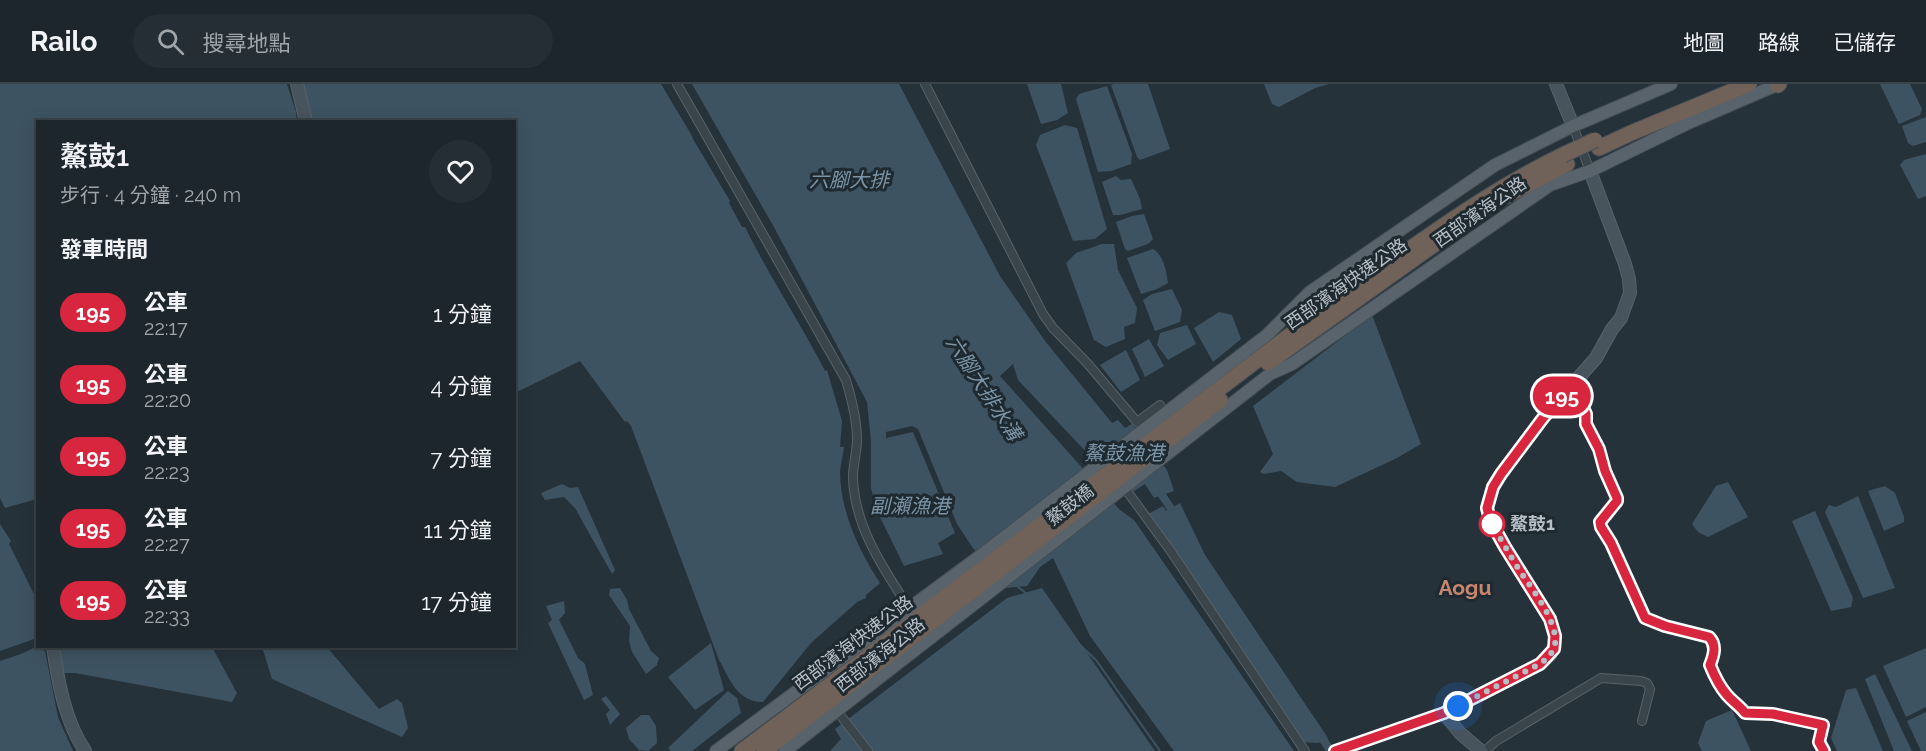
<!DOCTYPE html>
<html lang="zh-TW">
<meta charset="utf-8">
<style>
body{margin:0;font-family:Raleway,"Noto Sans TC",sans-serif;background:#252e34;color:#f1f3f6;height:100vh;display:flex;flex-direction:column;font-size:22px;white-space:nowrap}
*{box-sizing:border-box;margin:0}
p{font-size:20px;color:#a0a5a9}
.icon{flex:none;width:33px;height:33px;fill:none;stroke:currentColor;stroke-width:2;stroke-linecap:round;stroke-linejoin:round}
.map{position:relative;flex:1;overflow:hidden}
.sheet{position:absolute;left:36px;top:36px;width:480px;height:528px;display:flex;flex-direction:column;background:#1c262c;border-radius:0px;box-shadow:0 3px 15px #0003,0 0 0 2px #3a4348}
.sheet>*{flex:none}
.badge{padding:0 12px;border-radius:20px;font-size:21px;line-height:39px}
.you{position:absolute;width:30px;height:30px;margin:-15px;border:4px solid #fff;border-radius:50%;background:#1a73e8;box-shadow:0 0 0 9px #1a73e833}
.map>.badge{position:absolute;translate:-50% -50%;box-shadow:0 0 0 3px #fff}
h2{padding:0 24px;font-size:22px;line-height:54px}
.round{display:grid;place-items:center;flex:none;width:63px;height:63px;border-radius:32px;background:#252e34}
.overview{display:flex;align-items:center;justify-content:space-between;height:102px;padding:0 24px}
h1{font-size:28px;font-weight:600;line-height:45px}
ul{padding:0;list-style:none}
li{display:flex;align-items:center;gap:18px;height:72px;padding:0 24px}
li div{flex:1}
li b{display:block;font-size:22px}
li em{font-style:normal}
li .badge{min-width:66px;font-weight:700;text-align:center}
header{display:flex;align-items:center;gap:36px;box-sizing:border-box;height:84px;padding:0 30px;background:#1c262c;border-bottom:2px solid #3a4348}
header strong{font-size:28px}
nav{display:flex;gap:33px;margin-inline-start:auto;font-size:21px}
.search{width:420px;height:54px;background:#252e34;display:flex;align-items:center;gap:15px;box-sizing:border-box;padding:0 21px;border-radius:33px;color:#a0a5a9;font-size:22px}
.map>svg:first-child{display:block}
</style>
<header>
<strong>Railo</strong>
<div class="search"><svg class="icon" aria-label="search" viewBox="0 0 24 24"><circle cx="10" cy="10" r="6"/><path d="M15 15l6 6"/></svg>搜尋地點</div>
<nav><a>地圖</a><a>路線</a><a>已儲存</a></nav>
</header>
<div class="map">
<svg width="1926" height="667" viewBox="0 0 1926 667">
<rect width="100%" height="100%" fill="#26323a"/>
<!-- water -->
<path fill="#3e5361" d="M0 0H287L296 28 297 37 38 38 37 415 5 424 0 414Z
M302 0H661L692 52 693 55 730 117 729 119 742 143H745C769 192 800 238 825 287L827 286 842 337 840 363H844C843 371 841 379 840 387 840 427 859 467 880 499L866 511V514L857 518 811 559 763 618C737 618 730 595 719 576L631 342 627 337 625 338 580 277 515 309 514 38 308 37Z
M692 0H899L1000 192 1045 257 1112 339 1118 336 1125 344 1132 340 1167 386 1174 407 1154 414 1145 400 1134 407 1091 373 1018 296 1013 280 1000 292 1120 426 1134 436 1294 667H1174L1090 552 1053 474 1040 483 1027 502 1006 504 973 464 957 440 918 345 912 342 886 348V354L913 348 955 449 938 459 943 470 904 482 877 427 871 404V357L867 318 775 145Z
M1027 0H1061L1068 29 1057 36 1041 40Z
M1114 0H1148L1170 65 1140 76 1137 73 1111 1Z
M1264 0H1329L1315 4 1279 23 1272 20Z
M1880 0H1910L1922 25 1920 31 1899 40Z
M1107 2 1132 70 1131 80 1111 87 1098 88 1076 15 1079 10Z
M1926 33V58L1913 62 1908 59 1902 42Z
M1065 41 1077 44 1107 145 1095 155 1073 157 1036 61 1040 51Z
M1926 70V112L1918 115 1900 81 1904 76Z
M1116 92 1121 96 1131 95 1140 115 1142 125 1120 131H1113L1102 98Z
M1144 130 1153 155 1148 160 1128 167 1125 165 1116 138 1132 132Z
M1102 160H1114L1118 186 1137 224 1135 239 1124 243 1125 255 1106 263 1094 256 1066 179 1076 169Z
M1153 165C1164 172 1166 186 1168 199L1157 205 1141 210 1127 174Z
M1172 205 1182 226 1180 238 1155 247 1143 216 1152 210Z
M1219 228 1232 231 1241 255 1213 278 1194 244Z
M1372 231 1421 360 1397 374 1335 403 1297 398 1281 387 1264 390 1260 388 1273 370 1253 322Z
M1187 241 1196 260 1168 276 1157 261 1160 249Z
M1149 255 1164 282 1145 293 1132 265Z
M1126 266 1140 296 1121 308 1100 281Z
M1728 398 1748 433 1708 453 1698 448 1692 440 1716 402Z
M562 400 570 404 578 403 615 486 612 490 575 424 564 413 545 416 541 409Z
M1885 402 1895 409 1904 433V438L1884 447 1868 407Z
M1858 412 1895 504 1863 514 1825 428 1829 421 1836 423Z
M1180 419 1205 471 1328 654 1318 659 1303 658 1148 430 1163 422 1166 427Z
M1815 427 1853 514 1851 523 1831 527 1792 437Z
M0 440 11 457 9 460 37 516V554L0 567Z
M620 504 627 516 629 525 651 567 659 574 657 581 646 590 632 568 629 557 630 542 609 511 610 505Z
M1042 504 1155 667H830L841 655 835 645 1007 514Z
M564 517 565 529 559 536 578 574 585 580 593 611 584 616 548 539 552 536 546 522Z
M711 559 724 606 695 626 668 593Z
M275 562 327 563 379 625 397 615 402 619 408 644 402 653 272 595 263 566Z
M36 563 45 567 58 633 73 667H0V577L21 570Z
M61 563H212L237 609 232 618 75 589H64L61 576Z
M1926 564V623L1906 633 1883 582Z
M1875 590 1912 667H1894L1865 595Z
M1856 604 1883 667H1837L1831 654 1846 606Z
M728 607 737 614 741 629 692 667H671L668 664Z
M606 612 620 630 610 641 606 630 610 626 601 615Z
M1732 626 1751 667H1702L1698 659 1706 637Z
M1926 628V667H1921L1907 637Z
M641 631H649L656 642 657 659 648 667 639 666 629 655 626 644Z"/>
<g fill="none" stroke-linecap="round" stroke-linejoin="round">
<!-- stream -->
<path stroke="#3e5361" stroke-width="2" d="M1018 503 1027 510
M1081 562 1096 576 1160 667"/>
<!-- canal -->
<path stroke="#3e5361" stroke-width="8" d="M1162 411 1175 431
M1319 649 1328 663"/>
<defs>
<path id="street" d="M677 0 846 296C852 316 857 335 857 356 857 368 853 380 853 393 854 442 883 484 909 524
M925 0 1043 230 1053 244 1088 280 1137 338 1160 321
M1573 42 1590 87
M1572 301 1586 330V340L1599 365 1605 387 1617 414V417L1600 438 1601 443 1611 459 1645 534 1665 542 1709 553C1717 561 1714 571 1710 581 1714 591 1720 603 1727 611 1733 618 1740 622 1745 629L1773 630 1823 641 1819 658 1824 667
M1124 403 1170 466 1305 667
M837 627 868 667
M1335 667 1444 629
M1485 667 1496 657 1601 594 1641 597 1647 599 1650 605 1642 637"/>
<path id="secondary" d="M297 0 306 38
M1556 0 1573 42
M53 562C58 598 65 637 85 667
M1481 667 1460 649 1444 629 1540 580 1550 571 1555 561V552L1550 535 1505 463 1490 436 1487 424 1493 403 1501 390 1543 334 1596 274 1612 245 1621 234 1630 209 1629 195 1625 180 1590 87"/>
<path id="primary" d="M716 667 976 475 1267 251 1310 208 1495 81 1573 42 1671 0
M785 667 1270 290 1292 280 1550 101 1590 87 1686 40 1779 0"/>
<path id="highway" d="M1778 1 1779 0
M1599 64 1631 49 1749 0
M1506 112 1567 80
M1268 279 1446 152
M742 667C889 557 1035 446 1181 334 1255 277 1330 220 1407 167 1457 132 1507 98 1563 71
M764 667 1220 316"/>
</defs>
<!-- street casing -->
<use href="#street" stroke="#586269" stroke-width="10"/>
<!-- secondary casing -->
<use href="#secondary" stroke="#586269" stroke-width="14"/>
<!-- primary casing -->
<use href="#primary" stroke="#434d54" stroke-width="14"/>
<!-- highway casing -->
<use href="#highway" stroke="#454f56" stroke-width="17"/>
<!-- street -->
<use href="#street" stroke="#3a444b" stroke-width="8"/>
<!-- secondary -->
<use href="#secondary" stroke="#48545d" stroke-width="12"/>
<!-- primary -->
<use href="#primary" stroke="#58636b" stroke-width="12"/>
<!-- highway -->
<use href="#highway" stroke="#706258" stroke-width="15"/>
<defs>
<path id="highway-bridge" d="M1563 71 1595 56"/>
</defs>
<!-- highway-bridge casing -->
<use href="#highway-bridge" stroke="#454f56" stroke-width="17" stroke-linecap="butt"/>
<!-- highway-bridge -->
<use href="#highway-bridge" stroke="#706258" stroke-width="15"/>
</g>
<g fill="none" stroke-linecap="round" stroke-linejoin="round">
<defs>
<path id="line" d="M1335 667 1444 629 1540 580 1554 565 1555 552 1550 535 1505 463 1490 436 1487 424 1493 403 1501 390 1543 334 1572 301 1586 330V340L1599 365 1605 387 1617 414V417L1600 438 1601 443 1611 459 1645 534 1665 542 1709 553C1717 561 1714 571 1710 581 1714 591 1720 603 1727 611 1733 618 1740 622 1745 629L1773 630 1823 641 1819 658 1824 667"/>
</defs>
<!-- line casing -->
<use href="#line" stroke="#fff" stroke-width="14"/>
<!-- line -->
<use href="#line" stroke="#d7263d" stroke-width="9"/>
<!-- walk -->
<path stroke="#b6bfc6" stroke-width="6" stroke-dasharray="0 10.8" d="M1458 622 1540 580C1549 573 1557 565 1555 553 1553 530 1530 503 1518 484 1508 468 1499 452 1490 436L1492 440"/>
</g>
<!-- markers -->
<circle fill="#fff" stroke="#d7263d" stroke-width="3" cx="1492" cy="440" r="12"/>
<g text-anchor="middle" stroke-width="6" stroke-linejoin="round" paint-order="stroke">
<!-- street labels -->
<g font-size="18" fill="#b6bfc6" stroke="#1f2930">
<text transform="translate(1480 128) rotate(-35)" y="6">西部濱海公路</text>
<text transform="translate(1346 200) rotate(-35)" y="6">西部濱海快速公路</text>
<text transform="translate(1070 421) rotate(-38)" y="6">鰲鼓橋</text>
<text transform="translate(853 559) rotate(-37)" y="6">西部濱海快速公路</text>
<text transform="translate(880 571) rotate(-38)" y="6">西部濱海公路</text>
</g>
<!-- stop labels -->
<g font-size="18" font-weight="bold" fill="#b6bfc6" stroke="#1f2930" text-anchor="start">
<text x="1510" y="446">鰲鼓1</text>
</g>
<!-- water labels -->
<g font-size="20" font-style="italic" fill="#7a94a6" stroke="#1f2930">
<text x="849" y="103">六腳大排</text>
<text transform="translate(984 304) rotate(57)" y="7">六腳大排水溝</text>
<text x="1124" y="376">鰲鼓漁港</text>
<text x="910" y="429">副瀨漁港</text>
</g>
<!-- quarter labels -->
<g font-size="21" font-weight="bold" fill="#c8866f" stroke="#1f2930">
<text x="1465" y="511">Aogu</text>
</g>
</g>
</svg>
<div class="you" style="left:1458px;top:622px"></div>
<b class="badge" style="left:1562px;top:312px;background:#d7263d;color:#fff">195</b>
<section class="sheet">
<div class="overview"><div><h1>鰲鼓1</h1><p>步行 · 4 分鐘 · 240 m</p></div><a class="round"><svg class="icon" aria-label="heart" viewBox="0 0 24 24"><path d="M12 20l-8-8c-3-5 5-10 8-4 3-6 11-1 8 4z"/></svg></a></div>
<h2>發車時間</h2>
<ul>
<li><span class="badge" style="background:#d7263d;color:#fff">195</span><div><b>公車</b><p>22:17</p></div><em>1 分鐘</em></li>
<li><span class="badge" style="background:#d7263d;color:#fff">195</span><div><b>公車</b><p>22:20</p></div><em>4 分鐘</em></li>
<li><span class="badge" style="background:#d7263d;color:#fff">195</span><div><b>公車</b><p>22:23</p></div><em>7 分鐘</em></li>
<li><span class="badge" style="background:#d7263d;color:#fff">195</span><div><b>公車</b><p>22:27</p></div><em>11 分鐘</em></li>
<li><span class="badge" style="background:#d7263d;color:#fff">195</span><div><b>公車</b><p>22:33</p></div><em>17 分鐘</em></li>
</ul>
</section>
</div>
